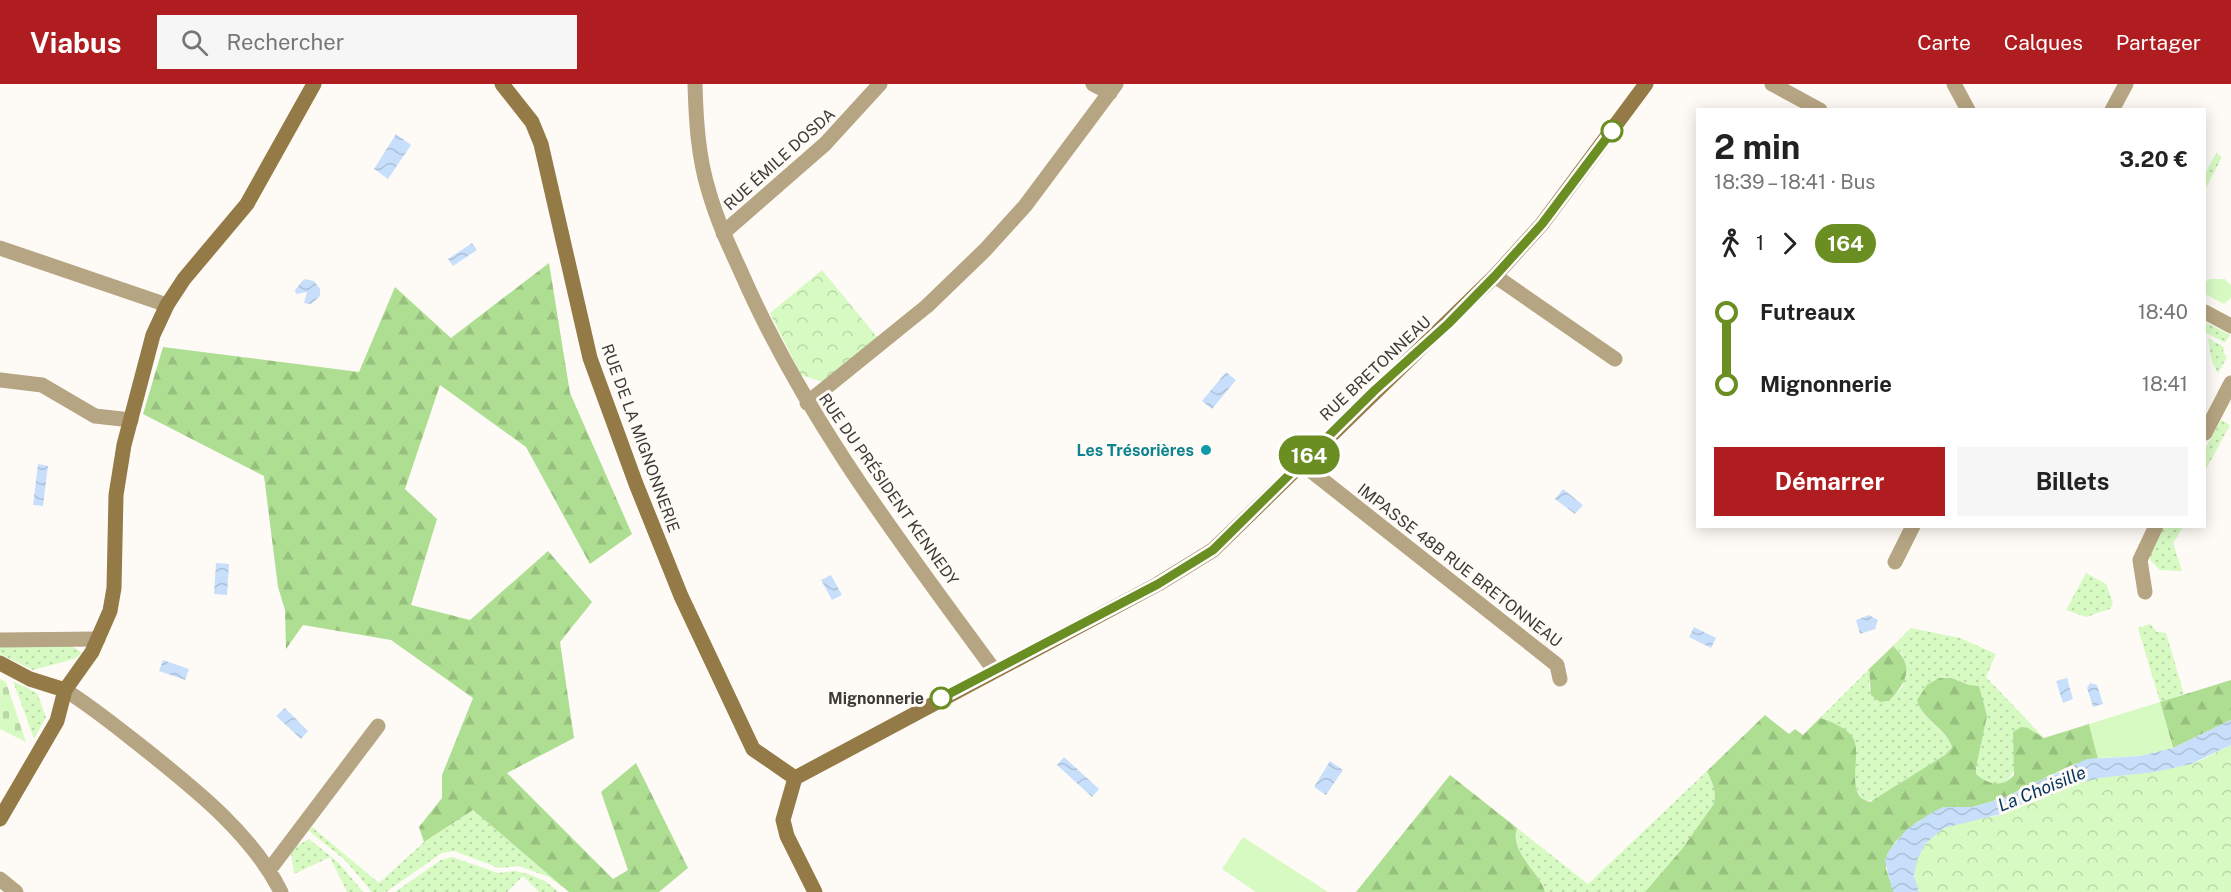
<!DOCTYPE html>
<html lang="fr">
<meta charset="utf-8">
<style>
body{margin:0;font-family:"Public Sans",sans-serif;background:#f6f6f6;color:#222;height:100vh;display:flex;flex-direction:column;font-size:22px;white-space:nowrap}
*{box-sizing:border-box;margin:0}
p{font-size:20px;color:#767676}
.icon{flex:none;width:33px;height:33px;fill:none;stroke:currentColor;stroke-width:2;stroke-linecap:round;stroke-linejoin:round}
.map{position:relative;flex:1;overflow:hidden}
.details{position:absolute;left:1696px;top:24px;width:510px;height:420px;display:flex;flex-direction:column;background:#fff;border-radius:0px;box-shadow:0 3px 15px #0003}
.details>*{flex:none}
.badge{padding:0 12px;border-radius:20px;font-size:21px;line-height:39px}
.map>.badge{position:absolute;translate:-50% -50%;box-shadow:0 0 0 3px #fff}
.legs{display:flex;align-items:center;gap:9px;height:66px;padding:0 18px;font-size:20px}
.legs p{margin-inline-start:auto}
.summary{display:flex;align-items:center;justify-content:space-between;height:102px;padding:0 18px}
h1{font-size:33px;font-weight:700;line-height:45px}
.cta{display:flex;gap:12px;margin-top:auto;padding:12px 18px}
.cta a{flex:1;height:69px;border-radius:0px;background:#af1d20;color:#fff;font-size:24px;font-weight:700;line-height:69px;text-align:center}
.cta a+a{background:#f6f6f6;color:#222}
ul{padding:0 18px;list-style:none}
li{display:flex;align-items:center;gap:21px;height:72px;font-size:22px}
li i{display:grid;place-items:center;width:9px;height:100%;margin:0 8px;background:currentColor}
li i::after{content:'';width:15px;height:15px;margin:-8px;border:4px solid;border-radius:50%;background:#fff}
li p{margin-inline-start:auto}
li:first-child i{background:linear-gradient(#0000 50%,currentColor 0)}
li:last-child i{background:linear-gradient(currentColor 50%,#0000 0)}
header{display:flex;align-items:center;gap:36px;box-sizing:border-box;height:84px;padding:0 30px;background:#af1d20;color:#fff}
header strong{font-size:28px}
nav{display:flex;gap:33px;margin-inline-start:auto;font-size:21px}
.search{width:420px;height:54px;background:#f6f6f6;display:flex;align-items:center;gap:15px;box-sizing:border-box;padding:0 21px;border-radius:0px;color:#767676;font-size:22px}
.map>svg:first-child{display:block}
</style>
<header>
<strong>Viabus</strong>
<div class="search"><svg class="icon" aria-label="search" viewBox="0 0 24 24"><circle cx="10" cy="10" r="6"/><path d="M15 15l6 6"/></svg>Rechercher</div>
<nav><a>Carte</a><a>Calques</a><a>Partager</a></nav>
</header>
<div class="map">
<svg width="2231" height="808" viewBox="0 0 2231 808">
<defs>
<pattern id="grass-dots" width="8" height="8" patternUnits="userSpaceOnUse" patternTransform="scale(1.5)"><rect width="8" height="8" fill="#d7fac3"/><path d="M2 2h.1M6 6h.1" fill="none" stroke="#bad7a8" stroke-width="1.8" stroke-linecap="round"/></pattern>
<pattern id="forest-firs" width="22" height="20" patternUnits="userSpaceOnUse" patternTransform="scale(1.5)"><rect width="22" height="20" fill="#aede92"/><path d="M5 1l3.5 6h-7zM16 11l3.5 6h-7z" fill="#97bf7e"/></pattern>
<pattern id="cemetery-stones" width="16" height="16" patternUnits="userSpaceOnUse" patternTransform="scale(1.5)"><rect width="16" height="16" fill="#d7fac3"/><path d="M2 7V4a2 2 0 0 1 4 0v3zM10 15v-3a2 2 0 0 1 4 0v3z" fill="#bad7a8"/></pattern>
<pattern id="park-crowns" width="20" height="18" patternUnits="userSpaceOnUse" patternTransform="scale(1.5)"><rect width="20" height="18" fill="#d7fac3"/><path d="M2 6a3 3 0 1 1 6 0M12 15a3 3 0 1 1 6 0" fill="none" stroke="#bad7a8"/></pattern>
<pattern id="water-waves" width="16" height="10" patternUnits="userSpaceOnUse" patternTransform="scale(1.5)"><rect width="16" height="10" fill="#c7dffa"/><path d="M0 5q4-4 8 0t8 0" fill="none" stroke="#acc0d7"/></pattern>
</defs>
<rect width="100%" height="100%" fill="#fefbf6"/>
<!-- grass -->
<path fill="url(#grass-dots)" d="M2216 69 2222 73 2205 106V90Z
M2205 238 2230 251 2225 259 2205 248Z
M2208 254 2224 263 2223 268 2227 273 2218 289 2212 278Z
M2221 336 2230 341 2205 387V365Z
M2164 443H2183L2173 459 2182 487 2160 486 2150 476V469Z
M2086 489 2106 500 2113 519 2110 525 2086 533 2066 526Z
M2150 540 2157 548 2166 549 2184 610 2160 618 2138 544Z
M1911 544 1960 554 1996 570 1986 593 2044 654 2028 644C2020 668 2012 725 1976 690L1978 602C1967 604 1958 592 1943 594 1937 594 1932 600 1927 604 1901 626 1945 642 1952 662L1945 671 1877 715 1865 717C1835 689 1885 657 1820 634L1869 585V604L1880 618 1889 617 1903 602V571L1893 562Z
M0 559 72 562 82 569 74 575 33 586 0 570Z
M13 597 37 609 46 633 34 655Z
M1707 687C1712 698 1718 709 1713 721L1682 765 1645 808H1545C1539 787 1509 768 1517 744L1588 800Z
M473 726 569 808 549 793 519 782 499 784 454 767 442 769 386 808H372L345 776 309 747 312 743 379 799 424 758Z
M309 755 339 779 363 808H347L330 773 294 790 291 769 295 763Z
M452 773 498 789 515 787 528 790 545 797 559 808H539L523 792 507 808H395L441 776Z"/>
<!-- forest -->
<path fill="url(#forest-firs)" d="M549 179 570 309 632 450 590 480 526 363 440 301 405 405 437 435 411 521 470 536 548 467 592 518 560 558 574 654 507 689 613 795 628 786 601 708 636 679 688 784 659 808H569L473 726 424 758 419 743 442 714V691L473 614 391 556 303 541 286 565 285 526 278 503 264 392 143 330 163 263 359 288 395 203 451 254Z
M1893 562C1915 582 1907 598 1889 617L1880 618 1871 611 1869 585Z
M1939 594H1952L1969 601 1979 602 1987 632 1976 683V690C1988 701 2003 704 2014 691L2013 648 2021 643 2028 644 2044 654 2089 640 2098 674 2072 681 2003 714 1973 723H1944L1917 738 1896 757 1887 771 1886 785 1894 808H1645L1682 765 1713 721C1718 709 1712 698 1707 687L1765 631 1789 650 1795 645 1803 651 1820 634C1832 638 1846 643 1853 654 1863 671 1843 712 1870 718L1945 671 1952 663C1946 644 1922 636 1917 616L1927 601Z
M2231 596V636L2173 664 2160 618Z
M1450 691 1517 744C1509 768 1539 787 1545 808H1356Z"/>
<!-- cemetery -->
<path fill="url(#cemetery-stones)" d="M0 595 6 598 26 658 0 645Z"/>
<!-- park -->
<path fill="url(#park-crowns)" d="M822 186 878 254 823 298 801 291 770 229Z
M2231 661V808H1919C1908 787 1919 761 1938 748 1950 739 1983 735 1999 731 2029 722 2055 705 2085 697 2119 688 2155 690 2189 680 2204 677 2217 667 2231 661Z"/>
<!-- garden -->
<path fill="#d7fac3" d="M2210 195H2225L2231 201V214L2224 220 2205 210V198Z
M2160 618 2173 664 2140 672 2098 674 2089 640Z
M1243 753 1328 808H1256L1222 785Z"/>
<!-- water -->
<path fill="url(#water-waves)" d="M396 50 411 61 388 95 374 85Z
M472 159 477 166 453 182 448 175Z
M304 195 314 197 320 205V212L311 220 304 219 307 208 296 210 295 206Z
M1226 288 1236 296 1212 325 1202 317Z
M38 380 48 382 43 422 33 421Z
M1563 405 1583 421 1575 430 1555 415Z
M216 479 229 480 227 511 214 510Z
M831 491 842 511 832 516 821 496Z
M1869 531 1878 536 1875 545 1860 550 1856 536Z
M1694 543 1716 554 1711 564 1689 553Z
M163 576 189 585 185 596 159 587Z
M2067 594 2073 615 2063 619 2056 597Z
M2090 599 2097 601 2103 620 2093 623 2087 604Z
M285 624 308 647 301 655 276 632Z
M2231 636V661L2191 680 2155 688 2099 694 2054 706 2001 730 1944 744 1925 760 1917 776 1914 792 1919 808H1894L1892 805 1885 777 1889 767 1907 745 1933 728 1944 723H1973L2003 714 2087 675 2140 672 2173 664Z
M1064 673 1099 705 1092 713 1057 681Z
M1330 677 1343 686 1326 711 1314 703Z"/>
<g fill="none" stroke-linecap="round" stroke-linejoin="round">
<!-- street -->
<path stroke="#b6a583" stroke-width="15" d="M695 0C696 36 698 73 709 108 717 136 729 162 741 188 804 333 901 459 994 586
M1093 0 1110 9
M1772 0 1820 26
M1954 0 1968 26
M2112 26 2126 0
M723 149 825 60 880 0
M0 164 167 221
M1495 192 1615 275
M2205 228 2231 242
M0 296 42 301 95 332 131 336
M807 319 927 222 985 166 1025 122 1116 0
M2205 349 2231 299
M1301 379 1557 581 1560 595
M1895 478 1913 442
M2145 508 2140 476 2156 442
M0 556 98 555
M65 606C94 624 119 645 146 666 196 706 252 750 281 808
M270 785 378 642
M0 795 16 808"/>
<!-- secondary -->
<path stroke="#947a47" stroke-width="15" d="M502 0 532 38 541 60 590 274 636 400 681 512 753 665 795 694
M0 579 30 595 65 606
M795 694 1158 500 1213 466 1495 192 1542 140 1646 0
M795 694 783 736 787 752 815 808
M0 735 57 637 65 606 92 568 110 527 114 504 116 411 124 361 153 251 167 221 184 195 247 120 314 0"/>
</g>
<g fill="none" stroke-linecap="round" stroke-linejoin="round">
<defs>
<path id="line-1" d="M941 614 1158 500 1213 466 1375 306 1448 240 1495 192 1542 140 1612 47"/>
</defs>
<!-- line-1 casing -->
<use href="#line-1" stroke="#fff" stroke-width="14"/>
<!-- line-1 -->
<use href="#line-1" stroke="#6b8e23" stroke-width="9"/>
</g>
<!-- markers -->
<g fill="#fff" stroke="#6b8e23" stroke-width="3">
<circle cx="1612" cy="47" r="10"/>
<circle cx="941" cy="614" r="10"/>
</g>
<circle fill="#0f9aa8" stroke="#fefbf6" stroke-width="2" cx="1206" cy="366" r="6"/>
<g text-anchor="middle" stroke-width="6" stroke-linejoin="round" paint-order="stroke">
<!-- street labels -->
<g font-size="16" fill="#3e3b36" stroke="#fefbf6">
<text transform="translate(779 75) rotate(-42)" y="6">RUE ÉMILE DOSDA</text>
<text transform="translate(1375 284) rotate(-43)" y="6">RUE BRETONNEAU</text>
<text transform="translate(641 354) rotate(70)" y="6">RUE DE LA MIGNONNERIE</text>
<text transform="translate(889 405) rotate(55)" y="6">RUE DU PRÉSIDENT KENNEDY</text>
<text transform="translate(1460 481) rotate(38)" y="6">IMPASSE 48B RUE BRETONNEAU</text>
</g>
<!-- culture labels -->
<g font-size="16" font-weight="bold" fill="#0d838f" stroke="#fefbf6" text-anchor="end">
<text x="1194" y="372">Les Trésorières</text>
</g>
<!-- stop labels -->
<g font-size="16" font-weight="bold" fill="#3e3b36" stroke="#fefbf6" text-anchor="end">
<text x="924" y="620">Mignonnerie</text>
</g>
<!-- water labels -->
<g font-size="18" font-style="italic" fill="#07345d" stroke="#fefbf6">
<text transform="translate(2042 705) rotate(-22)" y="6">La Choisille</text>
</g>
</g>
</svg>
<b class="badge" style="left:1309px;top:371px;background:#6b8e23;color:#fff">164</b>
<section class="details">
<div class="summary"><div><h1>2 min</h1><p>18:39 – 18:41 · Bus</p></div><b>3.20 €</b></div>
<div class="legs"><svg class="icon" aria-label="walk" viewBox="0 0 24 24"><circle cx="13" cy="4" r="2"/><path d="M13 8l-2 6 4 7M11 14l-3 7M7 12l3-4h3l4 4"/></svg>1<svg class="icon" aria-label="forward" viewBox="0 0 24 24"><path d="M9 5l7 7-7 7"/></svg><b class="badge" style="background:#6b8e23;color:#fff">164</b></div>
<ul>
<li><i style="color:#6b8e23"></i><b>Futreaux</b><p>18:40</p></li>
<li><i style="color:#6b8e23"></i><b>Mignonnerie</b><p>18:41</p></li>
</ul>
<div class="cta"><a>Démarrer</a><a>Billets</a></div>
</section>
</div>
